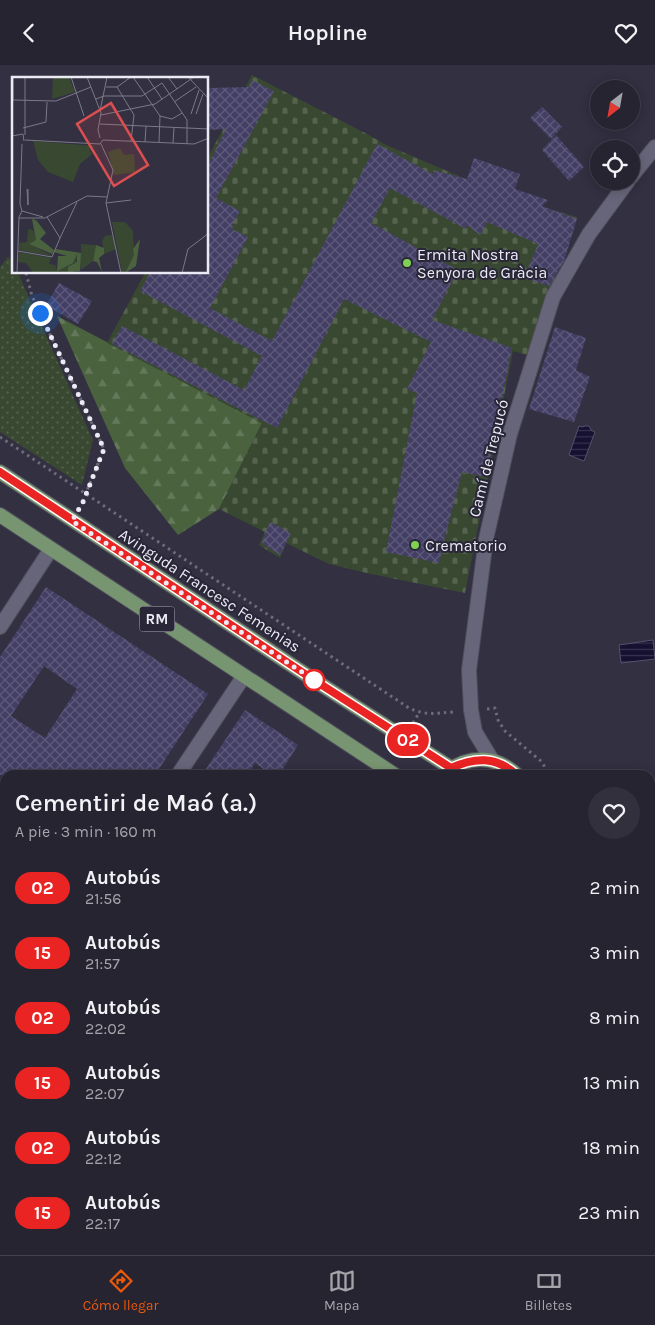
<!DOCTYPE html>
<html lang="es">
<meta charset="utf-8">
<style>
body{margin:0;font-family:Karla,sans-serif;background:#32303d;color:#f1f3f6;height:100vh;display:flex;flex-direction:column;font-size:19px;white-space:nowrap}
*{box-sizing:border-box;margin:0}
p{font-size:16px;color:#a4a4ab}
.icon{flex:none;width:28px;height:28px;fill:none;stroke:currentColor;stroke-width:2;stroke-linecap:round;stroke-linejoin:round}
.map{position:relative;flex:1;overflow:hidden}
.drawer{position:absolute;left:0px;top:705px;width:655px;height:485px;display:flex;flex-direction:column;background:#262431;border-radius:15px 15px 0 0;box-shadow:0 2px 12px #0003,0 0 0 1px #42414d}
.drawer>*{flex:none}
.badge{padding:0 10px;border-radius:16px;font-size:18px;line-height:32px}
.needle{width:32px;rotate:211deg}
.buttons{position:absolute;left:590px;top:15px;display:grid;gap:10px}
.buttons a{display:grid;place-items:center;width:50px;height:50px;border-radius:50%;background:#262431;box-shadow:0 2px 12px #0003,0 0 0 1px #42414d;font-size:25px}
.you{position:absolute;width:25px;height:25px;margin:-12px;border:4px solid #fff;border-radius:50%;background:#1a73e8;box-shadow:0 0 0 8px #1a73e833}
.map>.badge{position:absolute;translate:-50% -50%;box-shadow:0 0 0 2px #fff}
.round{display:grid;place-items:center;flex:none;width:52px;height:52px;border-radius:26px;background:#32303d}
.summary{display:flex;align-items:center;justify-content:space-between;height:85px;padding:0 15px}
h1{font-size:24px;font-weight:600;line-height:38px}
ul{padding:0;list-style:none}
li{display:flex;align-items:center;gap:15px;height:65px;padding:0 15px}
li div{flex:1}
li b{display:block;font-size:19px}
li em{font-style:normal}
li .badge{min-width:55px;font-weight:700;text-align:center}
header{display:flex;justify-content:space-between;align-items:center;height:65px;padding:0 15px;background:#262431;font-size:22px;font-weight:600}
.tab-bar{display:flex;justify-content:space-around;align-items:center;height:70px;border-top:1px solid #42414d;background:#262431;font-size:14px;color:#a4a4ab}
.tab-bar a{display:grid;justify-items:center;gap:2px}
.tab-bar .active{color:#ea580c}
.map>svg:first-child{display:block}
</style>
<header><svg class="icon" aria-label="back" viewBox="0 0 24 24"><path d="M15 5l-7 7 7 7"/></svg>Hopline<svg class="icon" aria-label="heart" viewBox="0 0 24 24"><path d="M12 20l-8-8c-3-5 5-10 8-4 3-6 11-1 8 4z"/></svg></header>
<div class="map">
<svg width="655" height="1190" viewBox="0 0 655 1190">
<defs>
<pattern id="grass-tufts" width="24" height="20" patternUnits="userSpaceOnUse" patternTransform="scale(1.25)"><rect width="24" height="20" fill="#394931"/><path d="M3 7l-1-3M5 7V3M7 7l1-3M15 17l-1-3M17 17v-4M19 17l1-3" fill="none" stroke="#56634f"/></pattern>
<pattern id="forest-firs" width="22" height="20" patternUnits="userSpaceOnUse" patternTransform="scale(1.25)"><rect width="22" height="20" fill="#4a623e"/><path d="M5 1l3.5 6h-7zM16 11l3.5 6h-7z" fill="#64795a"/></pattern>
<pattern id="cemetery-stones" width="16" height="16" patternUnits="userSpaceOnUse" patternTransform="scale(1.25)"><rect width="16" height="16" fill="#394931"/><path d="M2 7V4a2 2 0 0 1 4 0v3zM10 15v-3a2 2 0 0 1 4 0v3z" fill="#56634f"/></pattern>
<pattern id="park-dots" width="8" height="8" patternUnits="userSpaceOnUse" patternTransform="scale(1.25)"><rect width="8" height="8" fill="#394931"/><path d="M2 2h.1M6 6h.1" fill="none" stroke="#56634f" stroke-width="1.8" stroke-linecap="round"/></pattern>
<pattern id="water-rules" width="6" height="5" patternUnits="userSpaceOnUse" patternTransform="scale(1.25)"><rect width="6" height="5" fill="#161031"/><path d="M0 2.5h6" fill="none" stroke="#38334f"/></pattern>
<pattern id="building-cross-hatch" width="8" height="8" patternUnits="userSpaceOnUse" patternTransform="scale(1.25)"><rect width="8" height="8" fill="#433e64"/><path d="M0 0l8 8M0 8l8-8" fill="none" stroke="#5e5a7b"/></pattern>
</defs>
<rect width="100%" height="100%" fill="#323041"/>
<!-- grass -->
<path fill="url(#grass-tufts)" d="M650 728H655V805L650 801Z"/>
<!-- forest -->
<path fill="url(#forest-firs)" d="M57 251 262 358 219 444 178 470 125 403Z"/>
<!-- cemetery -->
<path fill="url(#cemetery-stones)" d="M252 10 369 70 384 79 510 133 577 152 527 290 513 286 465 528 371 509 329 499 286 478 280 493 259 480 265 467 219 444 262 358 107 278 145 208H208V92Z"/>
<!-- park -->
<path fill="url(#park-dots)" d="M8 192C15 196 14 201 14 208H18L93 375 82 420 0 367V202Z"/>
<!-- water -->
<path fill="url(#water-rules)" stroke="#56516c" d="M579 361 582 362 585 361H589L591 365 595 367 584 396 569 390Z
M653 575 655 594 621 598 619 580Z"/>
<!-- building -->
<path fill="url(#building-cross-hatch)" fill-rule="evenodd" d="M252 15 274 26 216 133 240 146 232 160 233 161 232 164 248 172 210 243 272 276 377 79 434 110 433 105 467 114 474 93 520 109 515 124 548 135 542 141 577 154 564 196 549 221 524 213 538 179 487 157 480 170 467 160 466 164 390 123 371 158 458 205 432 255 512 283 486 412 462 407 446 468 439 498 386 487 417 328 407 324 431 277 344 234 277 363 112 279 122 261 244 325 262 291 140 226 150 208H208V100L226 64 208 65V23L249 22Z
M542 42 562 62 551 74 530 53Z
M556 70 584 102 569 116 542 85Z
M59 218 92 236 78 259 46 240Z
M555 262 586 273 576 305 590 312 574 357 529 344Z
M270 457 291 468 280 490 262 478Z
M46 522 208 629 155 710H0V592ZM44 601 77 624 45 673 11 651Z
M245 645 298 680 282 705 278 710H272L255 698 247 710H202Z"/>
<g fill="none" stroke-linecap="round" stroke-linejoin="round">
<defs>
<path id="pedestrian" d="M410 1185 417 1190"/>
<path id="minor" d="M0 562 51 484
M178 710 244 611
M0 760 5 763
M0 1017 5 1020
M210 1190 217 1187 216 1185"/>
<path id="tertiary" d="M631 112 655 82
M495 697 492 695 475 667 471 645 469 605 486 474 510 369 553 232 589 169 628 116"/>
<path id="primary" d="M0 407 314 615 451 703
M0 450 395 710
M443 710C466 690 494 689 517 710
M650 838 655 841
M650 881 655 885"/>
</defs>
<!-- pedestrian casing -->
<use href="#pedestrian" stroke="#504f5d" stroke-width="16"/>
<!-- minor casing -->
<use href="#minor" stroke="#504f5d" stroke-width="16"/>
<!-- tertiary casing -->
<use href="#tertiary" stroke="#504f5d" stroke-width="16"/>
<!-- primary casing -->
<use href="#primary" stroke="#504f5d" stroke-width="16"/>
<!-- path -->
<path stroke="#6e6c7b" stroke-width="3" stroke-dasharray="2.5 4" stroke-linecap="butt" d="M26 208 32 231 104 384 81 440
M0 372 409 643C426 651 436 648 454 647
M487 644 495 643 498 655 505 666 542 697 549 710
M413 658 419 648
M650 802 655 805"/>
<!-- pedestrian -->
<use href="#pedestrian" stroke="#676579" stroke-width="14"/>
<!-- minor -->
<use href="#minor" stroke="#676579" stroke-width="14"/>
<!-- tertiary -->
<use href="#tertiary" stroke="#676579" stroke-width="14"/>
<!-- primary -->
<use href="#primary" stroke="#789571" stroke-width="14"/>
</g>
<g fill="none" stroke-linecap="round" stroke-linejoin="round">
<defs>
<path id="line" d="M0 407 314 615 451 703C475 692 496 691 517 710"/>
</defs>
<!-- line casing -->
<use href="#line" stroke="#fff" stroke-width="11"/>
<!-- line -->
<use href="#line" stroke="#ea2423" stroke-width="8"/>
<!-- walk -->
<path stroke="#ebeaf5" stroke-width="5" stroke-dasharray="0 9" d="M40 248 104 384 83 437 72 456 314 615"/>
</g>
<!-- markers -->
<g fill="#80d051" stroke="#282637" stroke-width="2">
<circle cx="407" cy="198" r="5"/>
<circle cx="415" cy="480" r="5"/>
</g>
<circle fill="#fff" stroke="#ea2423" stroke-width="2.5" cx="314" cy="615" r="10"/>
<g text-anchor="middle" stroke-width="4" stroke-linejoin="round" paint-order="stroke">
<!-- shield labels -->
<rect fill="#282637" stroke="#b0afbc" stroke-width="1" x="139.5" y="541.5" width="35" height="25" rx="4"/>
<g font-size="15" font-weight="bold" fill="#ebeaf5">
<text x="157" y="559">RM</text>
</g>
<!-- poi labels -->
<g font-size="16" fill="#ebeaf5" stroke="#282637" text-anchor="start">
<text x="417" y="195">Ermita Nostra<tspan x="417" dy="18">Senyora de Gràcia</tspan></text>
<text x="425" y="486">Crematorio</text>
</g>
<!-- street labels -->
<g font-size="16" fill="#ebeaf5" stroke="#282637">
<text transform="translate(488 393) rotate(-76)" y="6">Camí de Trepucó</text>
<text transform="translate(210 525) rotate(33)" y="6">Avinguda Francesc Femenias</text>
</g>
</g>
<!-- overview -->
<g transform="translate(12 12)">
<rect width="196" height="196" fill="#323041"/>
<path d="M21 64 83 69 77 72 80 77 68 87 61 105 36 95 26 83ZM100 145H113L121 154 122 178 113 196H110ZM16 152 21 153 25 163 18 167 40 179 7 173V166L15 165ZM100 158 104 172 92 177 90 164 93 159ZM69 167 84 168 81 184 69 193 68 185 63 182 65 185 57 190 56 195 61 193V196H21L14 186 6 185 7 175 39 181 37 187 43 188 45 193 61 186 62 179 69 176Z" fill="#394931"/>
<path d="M20 142 24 143 34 156 28 162 42 173 40 177 17 167 24 163ZM128 162 124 189 113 196 122 178 121 172ZM84 168 92 171V177L87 181 90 195 85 185 81 184ZM44 172 69 176 68 194 56 195V190L65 185V177L61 186 45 194 46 179H55L42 175Z" fill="#4a623e"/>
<path d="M108 71 112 78 122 77 123 95 102 98 96 75Z" fill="#394931"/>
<path d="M41 0H57L63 15 40 22Z" fill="#394931"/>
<path fill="none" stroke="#7c7a89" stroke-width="1" d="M59 0 72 39M75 0 89 36 86 53 88 61M121 0 148 39 147 65M135 0 150 22M156 0 165 12M176 0 197 22M94 10H105L119 0M105 10 122 38 119 64M84 22 92 19H130L150 6 175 43V67M0 23 44 24 79 10M1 23V0M162 25 184 10M88 34 95 0M179 37 187 13M184 37 191 17M89 38 143 27 182 0M148 39 160 42 170 36M88 47 197 52M11 51 34 45 35 25M13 58V0M0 59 11 57 12 64M13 63 88 67 91 63M91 63 182 67 197 61M133 65 134 49M161 66 162 51M89 67 101 93 94 126 109 196M15 112 16 128V112M94 126 119 123M10 134 31 140M35 140 48 161 65 125M7 141H33L75 119 95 120M6 174 40 180 48 161M5 196 7 140 10 134 8 127 10 67M170 196 176 172 197 156"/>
<path fill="#da4f51" fill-opacity="0.15" stroke="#da4f51" stroke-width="2.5" d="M99 26 136 88 102 109 65 47Z"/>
<rect width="196" height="196" fill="none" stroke="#ebeaf5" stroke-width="2.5"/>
</g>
</svg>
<div class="buttons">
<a><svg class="needle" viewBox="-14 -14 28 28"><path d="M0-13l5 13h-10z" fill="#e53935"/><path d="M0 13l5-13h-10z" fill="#a4a4ab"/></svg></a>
<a><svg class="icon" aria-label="locate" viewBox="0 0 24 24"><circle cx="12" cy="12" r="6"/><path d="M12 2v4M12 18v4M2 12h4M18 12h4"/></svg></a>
</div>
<div class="you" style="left:40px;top:248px"></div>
<b class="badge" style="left:408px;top:675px;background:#ea2423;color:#fff">02</b>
<section class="drawer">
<div class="summary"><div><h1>Cementiri de Maó (a.)</h1><p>A pie · 3 min · 160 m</p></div><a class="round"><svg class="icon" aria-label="heart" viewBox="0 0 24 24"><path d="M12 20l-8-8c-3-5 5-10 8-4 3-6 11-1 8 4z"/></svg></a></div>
<ul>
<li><span class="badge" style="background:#ea2423;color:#fff">02</span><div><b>Autobús</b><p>21:56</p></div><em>2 min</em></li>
<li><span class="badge" style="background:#ea2423;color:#fff">15</span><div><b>Autobús</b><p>21:57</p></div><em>3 min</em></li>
<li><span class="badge" style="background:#ea2423;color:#fff">02</span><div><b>Autobús</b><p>22:02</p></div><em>8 min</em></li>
<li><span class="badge" style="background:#ea2423;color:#fff">15</span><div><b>Autobús</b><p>22:07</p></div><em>13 min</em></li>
<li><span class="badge" style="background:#ea2423;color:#fff">02</span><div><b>Autobús</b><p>22:12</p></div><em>18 min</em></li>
<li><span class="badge" style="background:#ea2423;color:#fff">15</span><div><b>Autobús</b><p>22:17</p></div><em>23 min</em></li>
</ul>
</section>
</div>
<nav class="tab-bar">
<a class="active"><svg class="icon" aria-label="directions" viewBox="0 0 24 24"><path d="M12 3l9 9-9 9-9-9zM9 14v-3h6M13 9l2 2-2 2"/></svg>Cómo llegar</a>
<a><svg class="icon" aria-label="map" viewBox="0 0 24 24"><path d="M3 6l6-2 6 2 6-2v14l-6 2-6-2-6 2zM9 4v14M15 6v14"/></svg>Mapa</a>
<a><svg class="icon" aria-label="tickets" viewBox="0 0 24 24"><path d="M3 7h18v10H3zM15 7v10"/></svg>Billetes</a>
</nav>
